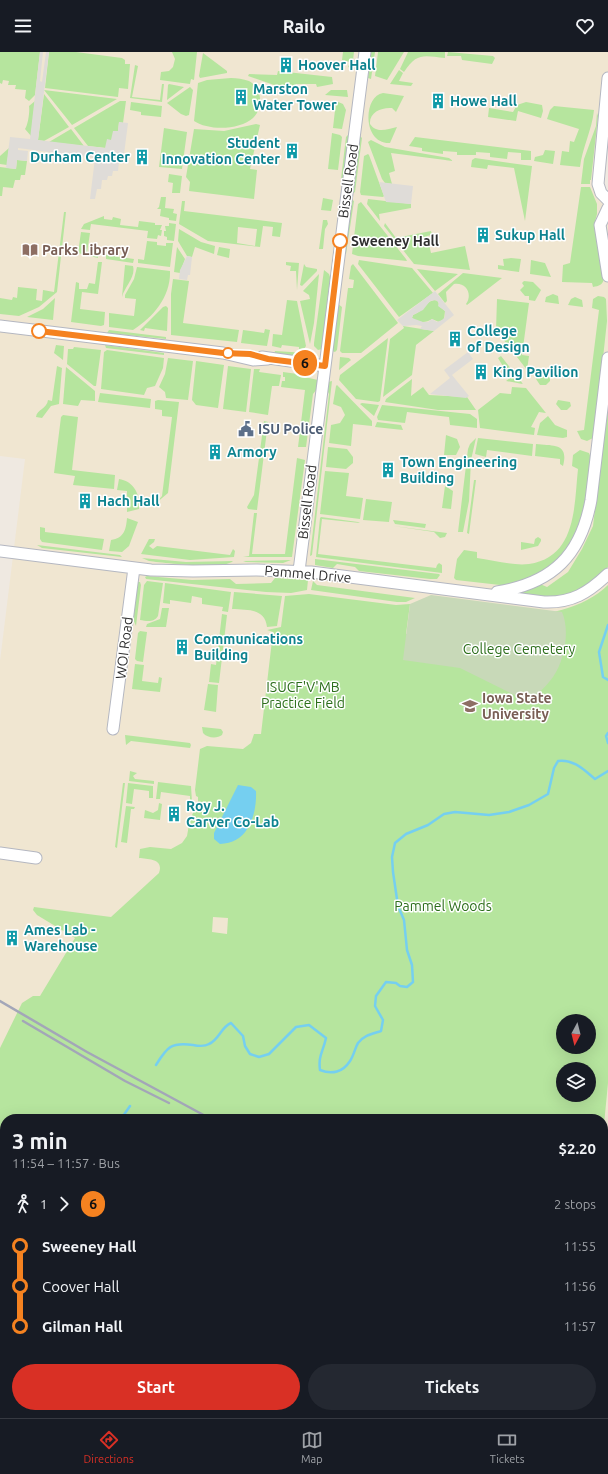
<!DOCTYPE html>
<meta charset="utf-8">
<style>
body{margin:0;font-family:Ubuntu,sans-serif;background:#242831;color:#f1f3f6;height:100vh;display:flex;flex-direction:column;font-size:15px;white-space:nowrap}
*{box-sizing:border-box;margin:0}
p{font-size:13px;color:#9ea1a6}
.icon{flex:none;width:22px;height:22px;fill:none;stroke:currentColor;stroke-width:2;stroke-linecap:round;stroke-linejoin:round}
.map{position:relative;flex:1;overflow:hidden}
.details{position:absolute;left:0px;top:1062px;width:608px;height:304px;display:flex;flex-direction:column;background:#171b24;border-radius:16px 16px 0 0;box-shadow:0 4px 16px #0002}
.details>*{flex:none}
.badge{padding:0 8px;border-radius:13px;font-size:14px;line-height:26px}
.needle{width:26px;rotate:187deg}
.fabs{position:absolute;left:556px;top:962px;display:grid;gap:8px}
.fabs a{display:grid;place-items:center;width:40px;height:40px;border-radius:50%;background:#171b24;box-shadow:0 4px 16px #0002;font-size:20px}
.map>.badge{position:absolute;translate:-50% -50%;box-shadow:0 0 0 2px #fff}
.legs{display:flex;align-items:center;gap:6px;height:44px;padding:0 12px;font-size:13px}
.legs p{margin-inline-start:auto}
.summary{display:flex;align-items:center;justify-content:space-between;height:68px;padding:0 12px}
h1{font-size:22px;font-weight:700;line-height:30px}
.cta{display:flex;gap:8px;margin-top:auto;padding:8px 12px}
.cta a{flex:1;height:46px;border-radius:24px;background:#d93025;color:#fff;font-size:16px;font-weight:700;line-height:46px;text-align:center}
.cta a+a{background:#242831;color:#f1f3f6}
ul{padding:0 12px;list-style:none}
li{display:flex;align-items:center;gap:14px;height:40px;font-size:15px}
li i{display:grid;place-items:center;width:6px;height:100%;margin:0 5px;background:currentColor}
li i::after{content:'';width:10px;height:10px;margin:-5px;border:3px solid;border-radius:50%;background:#171b24}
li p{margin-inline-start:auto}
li:first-child i{background:linear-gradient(#0000 50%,currentColor 0)}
li:last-child i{background:linear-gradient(currentColor 50%,#0000 0)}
header{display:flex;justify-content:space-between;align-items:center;height:52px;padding:0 12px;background:#171b24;font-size:18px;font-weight:700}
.menu{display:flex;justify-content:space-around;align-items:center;height:56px;border-top:1px solid #363941;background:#171b24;font-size:11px;color:#9ea1a6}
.menu a{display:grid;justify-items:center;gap:2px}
.menu .selected{color:#d93025}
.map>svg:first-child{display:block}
</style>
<header><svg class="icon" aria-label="menu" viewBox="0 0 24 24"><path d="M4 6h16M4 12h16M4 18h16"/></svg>Railo<svg class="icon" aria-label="heart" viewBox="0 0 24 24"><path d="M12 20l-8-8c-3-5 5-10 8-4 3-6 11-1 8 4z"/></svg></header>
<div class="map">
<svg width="608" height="1366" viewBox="0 0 608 1366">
<rect width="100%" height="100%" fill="#efe9e1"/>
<!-- education -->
<path fill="#f0e6d1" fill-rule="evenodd" d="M0 0H608V26L598 132 608 148V1119L603 1155V1067H5V1361H603V1236L608 1238V1366H0V609L25 407 0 404ZM563 969H589V995H563ZM563 1017H589V1043H563Z"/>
<!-- green -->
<path fill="#b6e59e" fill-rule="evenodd" d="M0 0H40L35 43 29 49 25 46 26 38 15 37 16 33H8L9 29 3 28 2 32 0 31Z
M49 0H76L122 6 125 8V12H130L128 37 119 36 118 45 45 36Z
M172 0H197L194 28 191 27 190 32 160 28 161 20 169 19 173 15 175 7Z
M343 0H354L352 17 348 15 350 10 342 8Z
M371 0H375L371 27 368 26Z
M378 0H404L387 28 375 24Z
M408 0H445V6C424 4 417 0 404 20L400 17Z
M448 0 493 4 495 6 492 12 462 8 461 4H447Z
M203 1 227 19V21L200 26 199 24Z
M135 13 138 14 132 45 160 48 162 32H164L162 50 130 46Z
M399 18 403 21 399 29 413 31 411 34 390 32Z
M278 19 332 25 333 32 317 35 316 32H296L295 35 274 33 248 24 249 22 277 23Z
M231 26C237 26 243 27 249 29 262 36 264 56 253 66 240 78 209 79 194 69L198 31 207 28Z
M169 32 184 35 167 48 168 33Z
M190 35 193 38 189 63 186 64 181 62 167 51Z
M44 38 117 47 72 73Z
M331 38H347L348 45 325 43Z
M383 41 404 44 396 60 392 56C382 55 369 60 370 72 377 82 387 77 397 75L390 91C362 92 363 44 383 41Z
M44 42 69 75 44 89 38 88Z
M35 49 31 84 25 77C28 73 30 59 29 54Z
M120 49H126L123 71 119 70 118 79 106 96 88 94 74 76Z
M336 49 343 52 346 58 342 77 333 76Z
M131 50 162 54 161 65 141 63V60L130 58Z
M526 50 542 53 543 59 541 66 518 59 516 69 488 65 489 56 513 60 517 53Z
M554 54 594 58C592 78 582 96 580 115L560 113 562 99 569 100 570 89 574 90 579 77 547 67 550 58Z
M597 61 598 64 591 128H590V132H581L584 107 596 74Z
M256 72 260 73 250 117 257 118 254 147 189 139 190 130 186 125 194 77 224 79Z
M164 76 187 80 182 117 159 115Z
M71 77 84 94 49 90Z
M332 81 340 83 342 85 338 118 328 117Z
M348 83 350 84 344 124 341 127 346 85Z
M360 84 362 86 355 140 352 142 359 85Z
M415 85 531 99V108H521V101L508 100 507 107 490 105V101L476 100V103H457V100L443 99V102L422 99V96L409 94Z
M371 88 385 95 449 106 453 109 391 101 395 119 389 121 392 132 385 131 382 127 368 90Z
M9 96 7 113 0 112V104Z
M545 98 555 99 553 112 534 109 535 105 543 103Z
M368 102 369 103 384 144 383 145 361 143 360 140 364 104Z
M475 106 532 114 525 169 514 116 488 113 487 117 471 115 472 108Z
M17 108 27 109 25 123H21L20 128H15L13 136 3 135 2 144H0V115L16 117Z
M169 122 182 124 180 141H172L173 131 168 130Z
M581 135H590L597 152V162L594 173 604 226C603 233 599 234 593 235L592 231 562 230 563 213 570 211Z
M161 145H166L165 156 174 157 173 161 177 162 176 169 169 168V166L160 164 161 157H157L159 155Z
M323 146 333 148 331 159 321 158Z
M351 147 354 149 346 202H344Z
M368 147 411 152V156L379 162 380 169 367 152Z
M182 149H185L184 159 282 171 280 185 272 184 273 175 263 174 260 195 208 189 179 172ZM238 175 257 177 255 194 237 191Z
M361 150 406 207 407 209 358 204 352 202 358 152Z
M64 160H66L57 240 39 255 19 264 0 262V246L12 248 13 245 17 246 18 235 37 237 36 248 42 249 43 238 54 240Z
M104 164V167L112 168 113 165 121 167 120 173 138 175 139 169 155 171V173H162L160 178H162L161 184 158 183 157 187 147 186 148 179 91 172 90 178 81 177 84 172Z
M323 168H327L328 172 325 177 323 197H319Z
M169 171 176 172 174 189 167 188V185L164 184V179H166L165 174H169Z
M385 171 396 186 431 179 432 183 427 184 431 201 465 194 470 218 414 212 384 174Z
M179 177 201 190 215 194 214 202 195 195 192 205 187 204 178 189Z
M81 180 90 181 87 201 98 202V206L78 201Z
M147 189 157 190V193L166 194V191H173L170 215 138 211V207L144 208Z
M177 195 185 207 180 221 174 220Z
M219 195 230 197 229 206 217 203Z
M106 203 134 207 133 211 106 207Z
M511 206 521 207 519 220 498 217V213L504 214 503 207Z
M359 208 412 216 433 241 399 265 358 212Z
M531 208 545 211 551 225 530 222Z
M98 210H102L98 242 82 240 80 257 105 260 104 273 101 274 71 270 76 230 79 231V237H87L89 231 95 232Z
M286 210 299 211 297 238 296 219H290L291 214 286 213Z
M304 212 306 215 317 217V219L302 234 300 233Z
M353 212 398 271 361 301H342L340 299 348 236H353L354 228 349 227 351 214Z
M125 213 133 214C136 225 125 234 122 245Z
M137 215 170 219C171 244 154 265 133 278L109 275V261L134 264 136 247 125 246V243L134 227Z
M417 217 458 222 435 239Z
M324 218 329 222 331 228 322 297 318 298 314 294V291Z
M463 221 502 226 467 253 466 252C473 242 466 230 454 232L446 240 447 249 445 251 438 242Z
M319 222 314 271 310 292 300 249 310 247 309 243 303 239Z
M173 227 189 229 183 271 239 278 237 290 171 283V242Z
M524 229 533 230 541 238 535 249 529 248V244H525L520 238 524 234 522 231Z
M553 242 558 244 559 252 545 250 546 245Z
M598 244 604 245 606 247 607 269 595 380 593 386 587 389 581 387 577 379 584 378 599 258 592 256 593 247Z
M575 245 582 248 583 255 568 253 571 247Z
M55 246 53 268 27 265 43 257Z
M497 247 529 251 522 303 529 304 527 318 496 278Z
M287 248 297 249 306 294 304 297 299 298V295L282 293 281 296 272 294 273 282 282 283Z
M434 248 438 249 439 254 445 259 444 267 439 270 432 267C426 271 418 271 412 266L413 263C424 259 424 251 434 248Z
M338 252 342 255 337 298 335 300 332 299Z
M163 255 166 254 168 256 167 279 145 276 144 279 140 278Z
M403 274 434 279 416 293 412 323 383 345 390 287 404 276Z
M265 277 270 278 267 294 241 291 243 278 264 281Z
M109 278 166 285V287L107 281Z
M388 286 380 349 378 350 356 347 339 328 340 323Z
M56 293 64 294 63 308 54 301Z
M105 293 164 301V303L106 296Z
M74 295 101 298 96 334H94L67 312 68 297H73Z
M107 298 164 306 163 316 155 334 147 336 144 343 101 337 104 300Z
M275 299 307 301 310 302V305L274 302Z
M501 304 523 332 506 329 510 326 498 306Z
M340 305 349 306 351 308 339 318Z
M168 306 193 309 188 348 166 346 165 340 159 335 165 322Z
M196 309 224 313 218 356 196 353 192 348Z
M57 314 62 316 59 352 51 354 42 366 36 365C37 357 47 357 48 348L52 349Z
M228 314 251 317 246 360 223 357Z
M66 315 95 339V349L81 348 78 354 63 352Z
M254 317H260L259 320 281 323 279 334H272L268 363 249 360Z
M283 320 305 323 309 326 318 328 317 337 313 342 306 395H298L305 338 281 335 282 329H285V325H283Z
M537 324 550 325V329L546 333H540L536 327Z
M412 327 411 344 423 335 429 343 467 345 476 358H438L385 350 386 347Z
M332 329 312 503 310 504 329 342 327 338 328 330Z
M337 333 372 369V374L353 372 351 394 329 391 331 373 340 371 345 363 341 355 333 352 336 334Z
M512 335 526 336 546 361 539 360 531 375 535 376 534 383 480 376 478 358 500 341 511 342Z
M100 341 151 347 150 356 98 350Z
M608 346V515C594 529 575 545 554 546 541 547 526 543 513 542L540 532 547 535 568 520 582 497 593 474Z
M158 348 179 350 168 441 155 452 162 444 172 365 162 364V358L155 357V349Z
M558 348 570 350 571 354 567 358H561L556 352Z
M362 351 379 353 374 364 360 352Z
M382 353 470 362 477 367V376L450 373 449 365 407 360 405 371 378 368 377 365Z
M63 363 78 365 72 418 115 423 114 437 73 433 75 424 54 421 61 365Z
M548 364 555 373 567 378V385L563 386 537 383 540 371Z
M264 369 268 370 257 458 248 457 247 455 254 443Z
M377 370 401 373 403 378 375 375Z
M446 383 457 387 460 395 456 403H444Z
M476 386 471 408 469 449 463 480H458L468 397 470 392Z
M478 386 533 392 532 404 487 398 486 405 475 402Z
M536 392C554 394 569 391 563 414L560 412V407L535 404Z
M328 395 347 397 353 405V411L346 417 326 415Z
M580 398 589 401 591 406 587 452 572 494 540 524 509 534 456 528 454 526 457 507 464 498 477 500V506C493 508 513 514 529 512 577 505 574 453 578 417L572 414 573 403Z
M297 406 305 408 292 505H243L249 504 254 461H257L252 502H285Z
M325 419 349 421 346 444 363 446 360 467 320 462Z
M119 427C134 429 141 444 139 457L127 460V439L117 438Z
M474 428H476L469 482 467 481Z
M445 434 453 439 451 457 442 456Z
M366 447 392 450 389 470 363 468Z
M321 465 358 470 360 471 322 467 318 502 436 516 437 513 439 511 442 513V521L316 505 320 466Z
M127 466 138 470 129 494 122 500 109 499 111 488C124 486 126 478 127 466Z
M393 468 426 472 425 476 395 472Z
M393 474 447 481 445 485 440 486 434 480Z
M40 475 45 476V480L104 487 102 498 42 490 40 487Z
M538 485 541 487V489L538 494 521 498V490L534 492 535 487Z
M149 487H155L154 490 149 494 153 497 157 494 230 503 233 497 235 499 234 505 190 508 141 502Z
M37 493 120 503 122 505 42 496Z
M142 506 186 510 233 509C224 518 164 511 149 509Z
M315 507 439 522 440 523 437 527H430L359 519 355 515 337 512 333 516 315 513Z
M291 508 283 511 246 510 243 509Z
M147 524 192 528 230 527 236 532 271 531 275 526 308 528 307 538 291 541 266 540 146 527 145 525Z
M147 529 163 531 158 564C154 571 146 569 140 568L144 533Z
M313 529 317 533 415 546 406 550H397L311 538Z
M138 530H140L141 533 136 574 133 567Z
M165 531 231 540 228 560 222 559 223 555 202 552V546L192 544 191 551 170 548V552L163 551Z
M608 533V1031L603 1083V1067H5V1096H0V996L22 951 33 944H40L75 886 37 863 33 858 34 855 111 865 159 821C164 807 149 807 139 806L140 797 150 795 171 797 182 791 187 784 190 767 198 751V745L196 744 195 738 200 697 207 694 243 697 251 691 254 682H261L273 580 267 578 281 575 285 544 309 542 396 553 410 552 406 582C433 578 461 574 488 570 527 565 579 562 608 533ZM213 865 228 866 227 882 212 880ZM563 969H589V995H563ZM563 1017H589V1043H563Z
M234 540 282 544 277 574 267 575C265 556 247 558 232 557Z
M162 556H169L166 575H146L147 572 160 567Z
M222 562 227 563 219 631 209 630 211 612 216 613Z
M140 579 147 580 143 610 137 609 135 607 138 581Z
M135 612 144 613 142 629 158 631 159 625 162 626 160 640 132 637Z
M208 632 218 633 216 660 204 658Z
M202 675 221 677 223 680 222 683C217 687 207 686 203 681Z
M125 683 190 691 191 693 190 696 131 689 126 693Z
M130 719 137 721 133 724 135 727 154 729V732L129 729Z
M158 730 191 734 192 750H190V744L161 740 160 747H156Z
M123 731H125L117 796 115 795Z
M128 731 153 734V746H149V739L134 737 132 752 126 751Z
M159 751 162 752 160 768 144 766 145 758 153 761 158 758Z
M126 754 135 755 134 757H131L127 791 121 790Z
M5 1134V1361H603V1236L608 1238V1366H0V1135Z
M608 1135V1211L603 1209V1136Z"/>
<!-- cemetery -->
<path fill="#c8d9b8" d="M431 543 562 560C570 578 565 608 553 625 546 635 537 642 529 650L460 616 403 608 410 552Z"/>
<!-- plaza -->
<path fill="#dfdcd8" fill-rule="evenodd" d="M40 0H43L40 29 42 30 46 0H49L38 88 105 96 107 87 111 88 113 79H118L119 70 128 71 123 110H119L118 119H113L112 124H108L107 128H102L101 137H97L95 147H90L95 106 18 96V98L28 99 27 109 17 108 16 117 6 116 10 85 30 87Z
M379 130 413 134 411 152 386 150Z
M187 204 192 205 190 223H188L187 228 179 227 180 218Z
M435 239 454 263 434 279 420 277 422 274 416 273 403 274 397 268ZM436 248 439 251 438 254 445 259V265L442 268 437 270 432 267 428 270H423L412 266 413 263 423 258 430 249Z
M468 300 473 307 452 323 469 344 466 346 430 342 450 326 444 318Z"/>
<!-- water -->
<path fill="#75cff0" d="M238 733 251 735 256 739C257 763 248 792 220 792L214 787V781Z
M603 1352 608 1353V1366H556L560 1361H603Z"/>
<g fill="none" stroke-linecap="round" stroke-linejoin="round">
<!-- stream -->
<path stroke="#75cff0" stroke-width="2.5" d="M608 573 599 600 603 625 608 628
M608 681 606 684 608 691
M156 1013C167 995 171 990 193 993 198 994 204 995 209 992 219 988 221 975 231 971L243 984 245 994 250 1002 259 1005 269 1002 296 975 309 973 326 986C323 1000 318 1004 320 1018 332 1023 343 1020 350 1009 354 1003 355 996 358 991 364 983 372 982 381 979L383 968 375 954 376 944 386 930 396 931 400 934 407 935 413 930 412 913 407 898 404 868 398 854 393 820 392 805 395 791 406 782 428 773 444 762 455 760 489 763 509 760 529 753 548 742 554 716 558 709C574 707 584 718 595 727L608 719
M121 1067 130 1054
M0 1178 5 1173"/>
<defs>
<path id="minor" d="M608 26 598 132 601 141 608 148
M608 156 600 173 608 224
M0 274 223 301 253 308 268 307
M262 305 325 314
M0 499 151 518 193 519 257 518 311 520 544 550C572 551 588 541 608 522
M299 519 365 0
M497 540C553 531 581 503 591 448L608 306
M113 677 134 516
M0 801 36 806"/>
<path id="major" d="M0 1115 5 1114
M603 1115H608
M0 1130 5 1129
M603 1130 608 1129"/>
</defs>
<!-- minor casing -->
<use href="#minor" stroke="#b4b7c1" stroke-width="13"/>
<!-- major casing -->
<use href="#major" stroke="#c9c9c9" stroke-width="16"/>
<!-- minor -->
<use href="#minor" stroke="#fff" stroke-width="11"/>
<!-- major -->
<use href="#major" stroke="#f2d163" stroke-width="14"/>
<!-- rail -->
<path stroke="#a3a6b8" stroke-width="2.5" d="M0 949 87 1000 211 1067
M23 969 125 1029 169 1051
M603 1218 608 1219"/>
</g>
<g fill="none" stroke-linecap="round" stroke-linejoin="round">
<defs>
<path id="line-1" d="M39 279 223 301 250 302 268 307 325 314 340 189"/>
</defs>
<!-- line-1 casing -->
<use href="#line-1" stroke="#fff" stroke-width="9"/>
<!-- line-1 -->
<use href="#line-1" stroke="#f58220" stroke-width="6"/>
</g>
<!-- icons -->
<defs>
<symbol id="building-bare" viewBox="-9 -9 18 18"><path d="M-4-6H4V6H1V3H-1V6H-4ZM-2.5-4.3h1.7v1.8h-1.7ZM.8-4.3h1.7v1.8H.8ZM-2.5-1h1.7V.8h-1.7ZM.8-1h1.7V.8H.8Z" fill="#0f9aa8" stroke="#fff" stroke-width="2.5" paint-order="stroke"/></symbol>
<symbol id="library-bare" viewBox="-9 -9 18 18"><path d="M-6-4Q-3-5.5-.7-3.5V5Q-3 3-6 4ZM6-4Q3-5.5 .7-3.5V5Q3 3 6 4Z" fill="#8d6e63" stroke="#fff" stroke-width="2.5" paint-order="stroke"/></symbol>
<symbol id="civic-bare" viewBox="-9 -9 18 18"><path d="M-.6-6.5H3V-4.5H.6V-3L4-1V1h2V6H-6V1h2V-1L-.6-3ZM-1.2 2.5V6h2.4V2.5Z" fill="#5c6f8a" stroke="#fff" stroke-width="2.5" paint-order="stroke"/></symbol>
<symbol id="university-bare" viewBox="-9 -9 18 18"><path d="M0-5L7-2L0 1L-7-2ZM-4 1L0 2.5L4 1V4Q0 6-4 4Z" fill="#8d6e63" stroke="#fff" stroke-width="2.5" paint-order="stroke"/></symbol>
</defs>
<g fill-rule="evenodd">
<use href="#building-bare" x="275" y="2" width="22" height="22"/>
<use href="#building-bare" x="230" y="34" width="22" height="22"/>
<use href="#building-bare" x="427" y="38" width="22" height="22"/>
<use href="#building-bare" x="281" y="88" width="22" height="22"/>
<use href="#building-bare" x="131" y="94" width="22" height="22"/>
<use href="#building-bare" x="472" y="172" width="22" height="22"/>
<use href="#library-bare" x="19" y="187" width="22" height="22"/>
<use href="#building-bare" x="444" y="276" width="22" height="22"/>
<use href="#building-bare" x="470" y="309" width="22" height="22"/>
<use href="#civic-bare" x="235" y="366" width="22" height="22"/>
<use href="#building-bare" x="204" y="389" width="22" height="22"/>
<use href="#building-bare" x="377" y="407" width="22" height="22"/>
<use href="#building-bare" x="74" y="438" width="22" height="22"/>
<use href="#building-bare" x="171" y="584" width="22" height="22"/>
<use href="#university-bare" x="459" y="643" width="22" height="22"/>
<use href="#building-bare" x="163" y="751" width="22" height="22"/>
<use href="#building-bare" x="1" y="875" width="22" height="22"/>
</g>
<!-- markers -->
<g fill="#fff" stroke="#f58220" stroke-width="2">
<circle cx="340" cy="189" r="7"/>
<circle cx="39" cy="279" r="7"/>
<circle cx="228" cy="301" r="5"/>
</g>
<g text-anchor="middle" stroke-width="3" stroke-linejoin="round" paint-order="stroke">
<!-- culture labels -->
<g font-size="14" font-weight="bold" fill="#0d838f" stroke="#fff" text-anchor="start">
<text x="298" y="18">Hoover Hall</text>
<text x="253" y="42">Marston<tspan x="253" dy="16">Water Tower</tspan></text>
<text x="450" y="54">Howe Hall</text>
<text x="280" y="96" text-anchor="end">Student<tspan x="280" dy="16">Innovation Center</tspan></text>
<text x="130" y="110" text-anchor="end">Durham Center</text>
<text x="495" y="188">Sukup Hall</text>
<text x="467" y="284">College<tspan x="467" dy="16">of Design</tspan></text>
<text x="493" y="325">King Pavilion</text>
<text x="227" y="405">Armory</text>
<text x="400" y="415">Town Engineering<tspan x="400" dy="16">Building</tspan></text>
<text x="97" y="454">Hach Hall</text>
<text x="194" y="592">Communications<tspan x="194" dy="16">Building</tspan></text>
<text x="186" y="759">Roy J.<tspan x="186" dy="16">Carver Co-Lab</tspan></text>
<text x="24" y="883">Ames Lab -<tspan x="24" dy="16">Warehouse</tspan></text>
</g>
<!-- street labels -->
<g font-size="14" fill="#2e2e2e" stroke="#fff">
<text transform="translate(348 129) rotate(-82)" y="5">Bissell Road</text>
<text transform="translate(307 450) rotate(-83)" y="5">Bissell Road</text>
<text transform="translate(308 522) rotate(5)" y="5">Pammel Drive</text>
<text transform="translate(124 596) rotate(-83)" y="5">WOI Road</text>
</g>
<!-- stop labels -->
<g font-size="14" font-weight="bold" fill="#2e2e2e" stroke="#fff" text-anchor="start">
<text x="351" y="194">Sweeney Hall</text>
</g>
<!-- education labels -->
<g font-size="14" font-weight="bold" fill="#785e54" stroke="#fff" text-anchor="start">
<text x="42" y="203">Parks Library</text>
<text x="482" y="651">Iowa State<tspan x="482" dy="16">University</tspan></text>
</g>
<!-- service labels -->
<g font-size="14" font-weight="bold" fill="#4e5e75" stroke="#fff" text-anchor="start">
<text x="258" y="382">ISU Police</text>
</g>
<!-- park labels -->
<g font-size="14" fill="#2c6e1b" stroke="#fff">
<text x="519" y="602">College Cemetery</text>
<text x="303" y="640">ISUCF'V'MB<tspan x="303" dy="16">Practice Field</tspan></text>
<text x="443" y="859">Pammel Woods</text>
</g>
</g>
</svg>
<div class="fabs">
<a><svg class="needle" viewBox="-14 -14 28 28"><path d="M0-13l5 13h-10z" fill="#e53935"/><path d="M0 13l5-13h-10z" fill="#9ea1a6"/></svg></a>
<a><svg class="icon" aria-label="layers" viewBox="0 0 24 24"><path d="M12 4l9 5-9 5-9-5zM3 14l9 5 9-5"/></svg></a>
</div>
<b class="badge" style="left:305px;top:311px;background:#f58220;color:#111">6</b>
<section class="details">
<div class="summary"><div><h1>3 min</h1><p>11:54 – 11:57 · Bus</p></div><b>$2.20</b></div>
<div class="legs"><svg class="icon" aria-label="walk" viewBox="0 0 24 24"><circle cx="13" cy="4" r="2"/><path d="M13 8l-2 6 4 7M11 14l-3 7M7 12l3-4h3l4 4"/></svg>1<svg class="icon" aria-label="forward" viewBox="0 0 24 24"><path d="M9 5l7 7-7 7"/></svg><b class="badge" style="background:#f58220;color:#111">6</b><p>2 stops</p></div>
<ul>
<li><i style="color:#f58220"></i><b>Sweeney Hall</b><p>11:55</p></li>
<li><i style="color:#f58220"></i><span>Coover Hall</span><p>11:56</p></li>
<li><i style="color:#f58220"></i><b>Gilman Hall</b><p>11:57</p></li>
</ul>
<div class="cta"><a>Start</a><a>Tickets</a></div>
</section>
</div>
<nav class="menu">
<a class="selected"><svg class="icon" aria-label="directions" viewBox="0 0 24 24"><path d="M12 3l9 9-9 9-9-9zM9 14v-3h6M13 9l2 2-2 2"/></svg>Directions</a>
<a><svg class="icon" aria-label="map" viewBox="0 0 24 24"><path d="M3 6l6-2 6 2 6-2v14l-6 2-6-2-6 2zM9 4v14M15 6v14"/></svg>Map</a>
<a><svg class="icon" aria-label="tickets" viewBox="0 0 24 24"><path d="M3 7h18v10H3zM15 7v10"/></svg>Tickets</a>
</nav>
